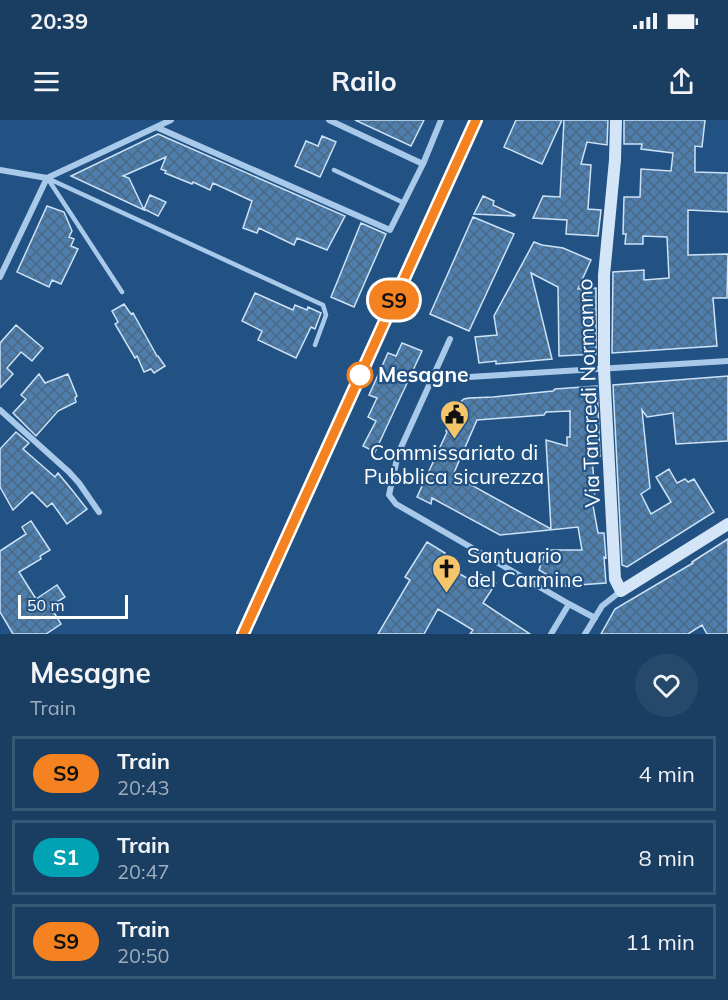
<!DOCTYPE html>
<style>
body{margin:0;font-family:Mulish,sans-serif;background:#26496b;color:#f1f3f6;height:100vh;display:flex;flex-direction:column;font-size:22px;white-space:nowrap}
*{box-sizing:border-box;margin:0}
p{font-size:20px;color:#9faebe}
.icon{flex:none;width:33px;height:33px;fill:none;stroke:currentColor;stroke-width:2;stroke-linecap:round;stroke-linejoin:round}
.map{position:relative;height:514px;overflow:hidden}
.details{display:flex;flex-direction:column;background:#193e62;flex:1}
.details>*{flex:none}
.badge{padding:0 12px;border-radius:20px;font-size:21px;line-height:39px}
.scale{position:absolute;left:18px;bottom:15px;width:110px;box-sizing:border-box;padding-left:6px;border:3px solid #fff;border-top:0;font-size:16px;line-height:21px;white-space:nowrap;color:#fff;-webkit-text-stroke:4px #215283;paint-order:stroke}
.map>.badge{position:absolute;translate:-50% -50%;box-shadow:0 0 0 3px #fff}
.round{display:grid;place-items:center;flex:none;width:63px;height:63px;border-radius:32px;background:#26496b}
.summary{display:flex;align-items:center;justify-content:space-between;height:102px;padding:0 30px}
h1{font-size:28px;font-weight:700;line-height:45px}
ul{padding:0;list-style:none}
li{display:flex;align-items:center;gap:18px;height:75px;margin:0 12px 9px;padding:0 18px;border:3px solid #375777;border-radius:0px}
li div{flex:1}
li b{display:block;font-size:22px}
li em{font-style:normal}
li .badge{min-width:66px;font-weight:700;text-align:center}
.status{display:flex;justify-content:space-between;align-items:center;height:42px;padding:0 30px;background:#193e62;direction:ltr}
.status svg{height:16px;fill:currentColor}
header{display:flex;justify-content:space-between;align-items:center;height:78px;padding:0 30px;background:#193e62;font-size:27px;font-weight:700}
.map>svg:first-child{display:block}
</style>
<div class="status"><b>20:39</b><svg viewBox="0 0 49 12"><path d="M0 12V9h3v3zM5 12V6h3v6zM10 12V3h3v9zM15 12V0h3v12zM26 1h20v11H26zM47 4h2v5h-2z"/></svg></div>
<header><svg class="icon" aria-label="menu" viewBox="0 0 24 24"><path d="M4 6h16M4 12h16M4 18h16"/></svg>Railo<svg class="icon" aria-label="share" viewBox="0 0 24 24"><path d="M12 15V3M7 8l5-5 5 5M5 13v7h14v-7"/></svg></header>
<div class="map">
<svg width="728" height="514" viewBox="0 0 728 514">
<defs>
<pattern id="building-cross-hatch" width="8" height="8" patternUnits="userSpaceOnUse" patternTransform="scale(1.5)"><rect width="8" height="8" fill="#4d7ead"/><path d="M0 0l8 8M0 8l8-8" fill="none" stroke="#4d6881"/></pattern>
</defs>
<rect width="100%" height="100%" fill="#215283"/>
<!-- building -->
<path fill="url(#building-cross-hatch)" stroke="#cce2f7" stroke-width="1.5" fill-rule="evenodd" d="M355 0H424L411 26Z
M516 0H562L542 44 504 27Z
M564 0H608L607 25 587 22 581 44 591 45 588 89 601 90 598 116 566 114 567 100 533 98 543 76 560 77Z
M624 0H705L702 27 695 26V52L728 53V92L688 90V135L728 134 727 178H713L717 226 612 233 613 152 644 150V160L669 158 667 117 643 116V124H625L626 114H623L624 77H640L641 49 671 51 673 33 641 29 642 24H624Z
M158 14 345 96 327 130 297 118 294 125 259 108 257 113 243 108 252 81 213 63 210 70 193 62 192 64 165 53 166 51 161 49 166 37 123 56 129 58 144 90 71 56Z
M322 16 336 22 320 57 295 46 306 21 318 26Z
M150 75 166 82 158 96 144 89Z
M483 76 494 81 493 85 515 95 514 96 474 94Z
M47 86 64 92 72 111 69 117 74 119 71 126 78 129 61 164 52 160 49 167 17 152Z
M473 97 514 114 469 211 430 194Z
M361 103 386 114 354 187 331 177Z
M534 122 542 125 563 128 591 140 578 169 596 168V234L559 236 558 167 531 153 552 239 496 244V241L479 243 475 217 497 215 494 196Z
M255 173 293 190 295 185 307 190 308 187 321 193 315 209 311 207 296 238 258 220 262 211 242 201Z
M124 184 131 194 133 193 157 236H158L165 246 154 253 151 249 144 252 137 236 135 238 115 204 118 202 112 191Z
M16 205 43 228 32 241 21 232 7 248 13 254 0 268V223Z
M402 223 422 231 375 332 363 326 376 301 368 297 377 278 369 275 388 233 396 236Z
M39 254 45 263 68 254 77 276 75 278 76 282 58 291 36 316 13 293 26 279 21 275Z
M728 256V321L676 324 673 293 647 297 642 290 650 368 641 374 651 394 671 382 656 357 669 349 677 363 685 359 688 362 694 359 714 392 627 447 622 445 613 265Z
M597 266 600 336 592 334 595 380H592L598 413H604L606 438 604 437 606 463 578 465 569 468 539 450 546 430H582L578 407 500 415 432 378 431 384 417 377 447 312 446 311 450 298 456 286 464 279 469 278 493 277 553 271 555 269ZM570 291V317H567V326L546 320 551 409 453 355 477 300 544 295 546 292Z
M16 312 29 323 23 329 55 357 58 353 72 370 87 389 67 404 52 383 47 387 32 372 13 390 0 367V329Z
M31 401 50 430 40 436 41 439 19 452 36 479 57 465 65 477 50 486 61 504 46 514H13L0 492V431L26 414 22 407Z
M728 419V514H707L702 505 688 514H601L615 489 693 443 692 442Z
M427 422 445 433 439 442 472 461 478 453 496 463 483 483 530 514H470L473 510 438 489 424 514H378L410 460 405 457Z"/>
<g fill="none" stroke-linecap="round" stroke-linejoin="round">
<!-- service -->
<path stroke="#a8c9e9" stroke-width="4.5" d="M334 50 404 83
M47 58 323 185 326 195 315 225
M48 59 122 172"/>
<!-- minor -->
<path stroke="#a8c9e9" stroke-width="6" d="M329 0 423 44
M156 7 390 110 423 44 441 0
M0 50 47 58
M47 58 171 0
M0 157 47 58
M450 219 398 334 389 375 396 384 569 484
M431 261 469 257 728 241
M0 290 69 352 79 363 99 392
M551 514 569 484 595 498
M585 514 602 486 621 471"/>
<!-- secondary -->
<path stroke="#d3e5f7" stroke-width="12" d="M616 0 615 40 604 155V249L615 459 621 471 728 404"/>
<!-- rail -->
<path stroke="#fff" stroke-width="4.5" stroke-dasharray="10 4.5" stroke-linecap="butt" d="M243 514 476 0"/>
</g>
<g fill="none" stroke-linecap="round" stroke-linejoin="round">
<defs>
<path id="line" d="M243 514 476 0"/>
</defs>
<!-- line casing -->
<use href="#line" stroke="#fff" stroke-width="14"/>
<!-- line -->
<use href="#line" stroke="#f58220" stroke-width="9"/>
</g>
<!-- icons -->
<defs>
<symbol id="civic-pin" viewBox="-11 -11 22 30"><path d="M0 17L-7.5 6A9.5 9.5 0 1 1 7.5 6Z" fill="#f6c469" stroke="#215283"/><path d="M-.6-6.5H3V-4.5H.6V-3L4-1V1h2V6H-6V1h2V-1L-.6-3ZM-1.2 2.5V6h2.4V2.5Z" fill="#111"/></symbol>
<symbol id="church-pin" viewBox="-11 -11 22 30"><path d="M0 17L-7.5 6A9.5 9.5 0 1 1 7.5 6Z" fill="#f6c469" stroke="#215283"/><path d="M-1.2-6h2.4v3.5h3.3v2.4h-3.3V6h-2.4V-.1h-3.3v-2.4h3.3Z" fill="#111"/></symbol>
</defs>
<g fill-rule="evenodd">
<use href="#civic-pin" x="438" y="278" width="33" height="45"/>
<use href="#church-pin" x="430" y="432" width="33" height="45"/>
</g>
<!-- markers -->
<circle fill="#fff" stroke="#f58220" stroke-width="3" cx="360" cy="255" r="12"/>
<g text-anchor="middle" stroke-width="4.5" stroke-linejoin="round" paint-order="stroke">
<!-- stop labels -->
<g font-size="21" font-weight="bold" fill="#fff" stroke="#215283" text-anchor="start">
<text x="378" y="262">Mesagne</text>
</g>
<!-- street labels -->
<g font-size="21" fill="#fff" stroke="#215283">
<text transform="translate(589 273) rotate(-92)" y="7">Via Tancredi Normanno</text>
</g>
<!-- poi labels -->
<g font-size="21" fill="#fff" stroke="#215283">
<text x="454" y="340">Commissariato di<tspan x="454" dy="24">Pubblica sicurezza</tspan></text>
<text x="467" y="443" text-anchor="start">Santuario<tspan x="467" dy="24">del Carmine</tspan></text>
</g>
</g>
</svg>
<div class="scale">50 m</div>
<b class="badge" style="left:394px;top:180px;background:#f58220;color:#111">S9</b>
</div>
<section class="details">
<div class="summary"><div><h1>Mesagne</h1><p>Train</p></div><a class="round"><svg class="icon" aria-label="heart" viewBox="0 0 24 24"><path d="M12 20l-8-8c-3-5 5-10 8-4 3-6 11-1 8 4z"/></svg></a></div>
<ul>
<li><span class="badge" style="background:#f58220;color:#111">S9</span><div><b>Train</b><p>20:43</p></div><em>4 min</em></li>
<li><span class="badge" style="background:#00a3b4;color:#fff">S1</span><div><b>Train</b><p>20:47</p></div><em>8 min</em></li>
<li><span class="badge" style="background:#f58220;color:#111">S9</span><div><b>Train</b><p>20:50</p></div><em>11 min</em></li>
</ul>
</section>
